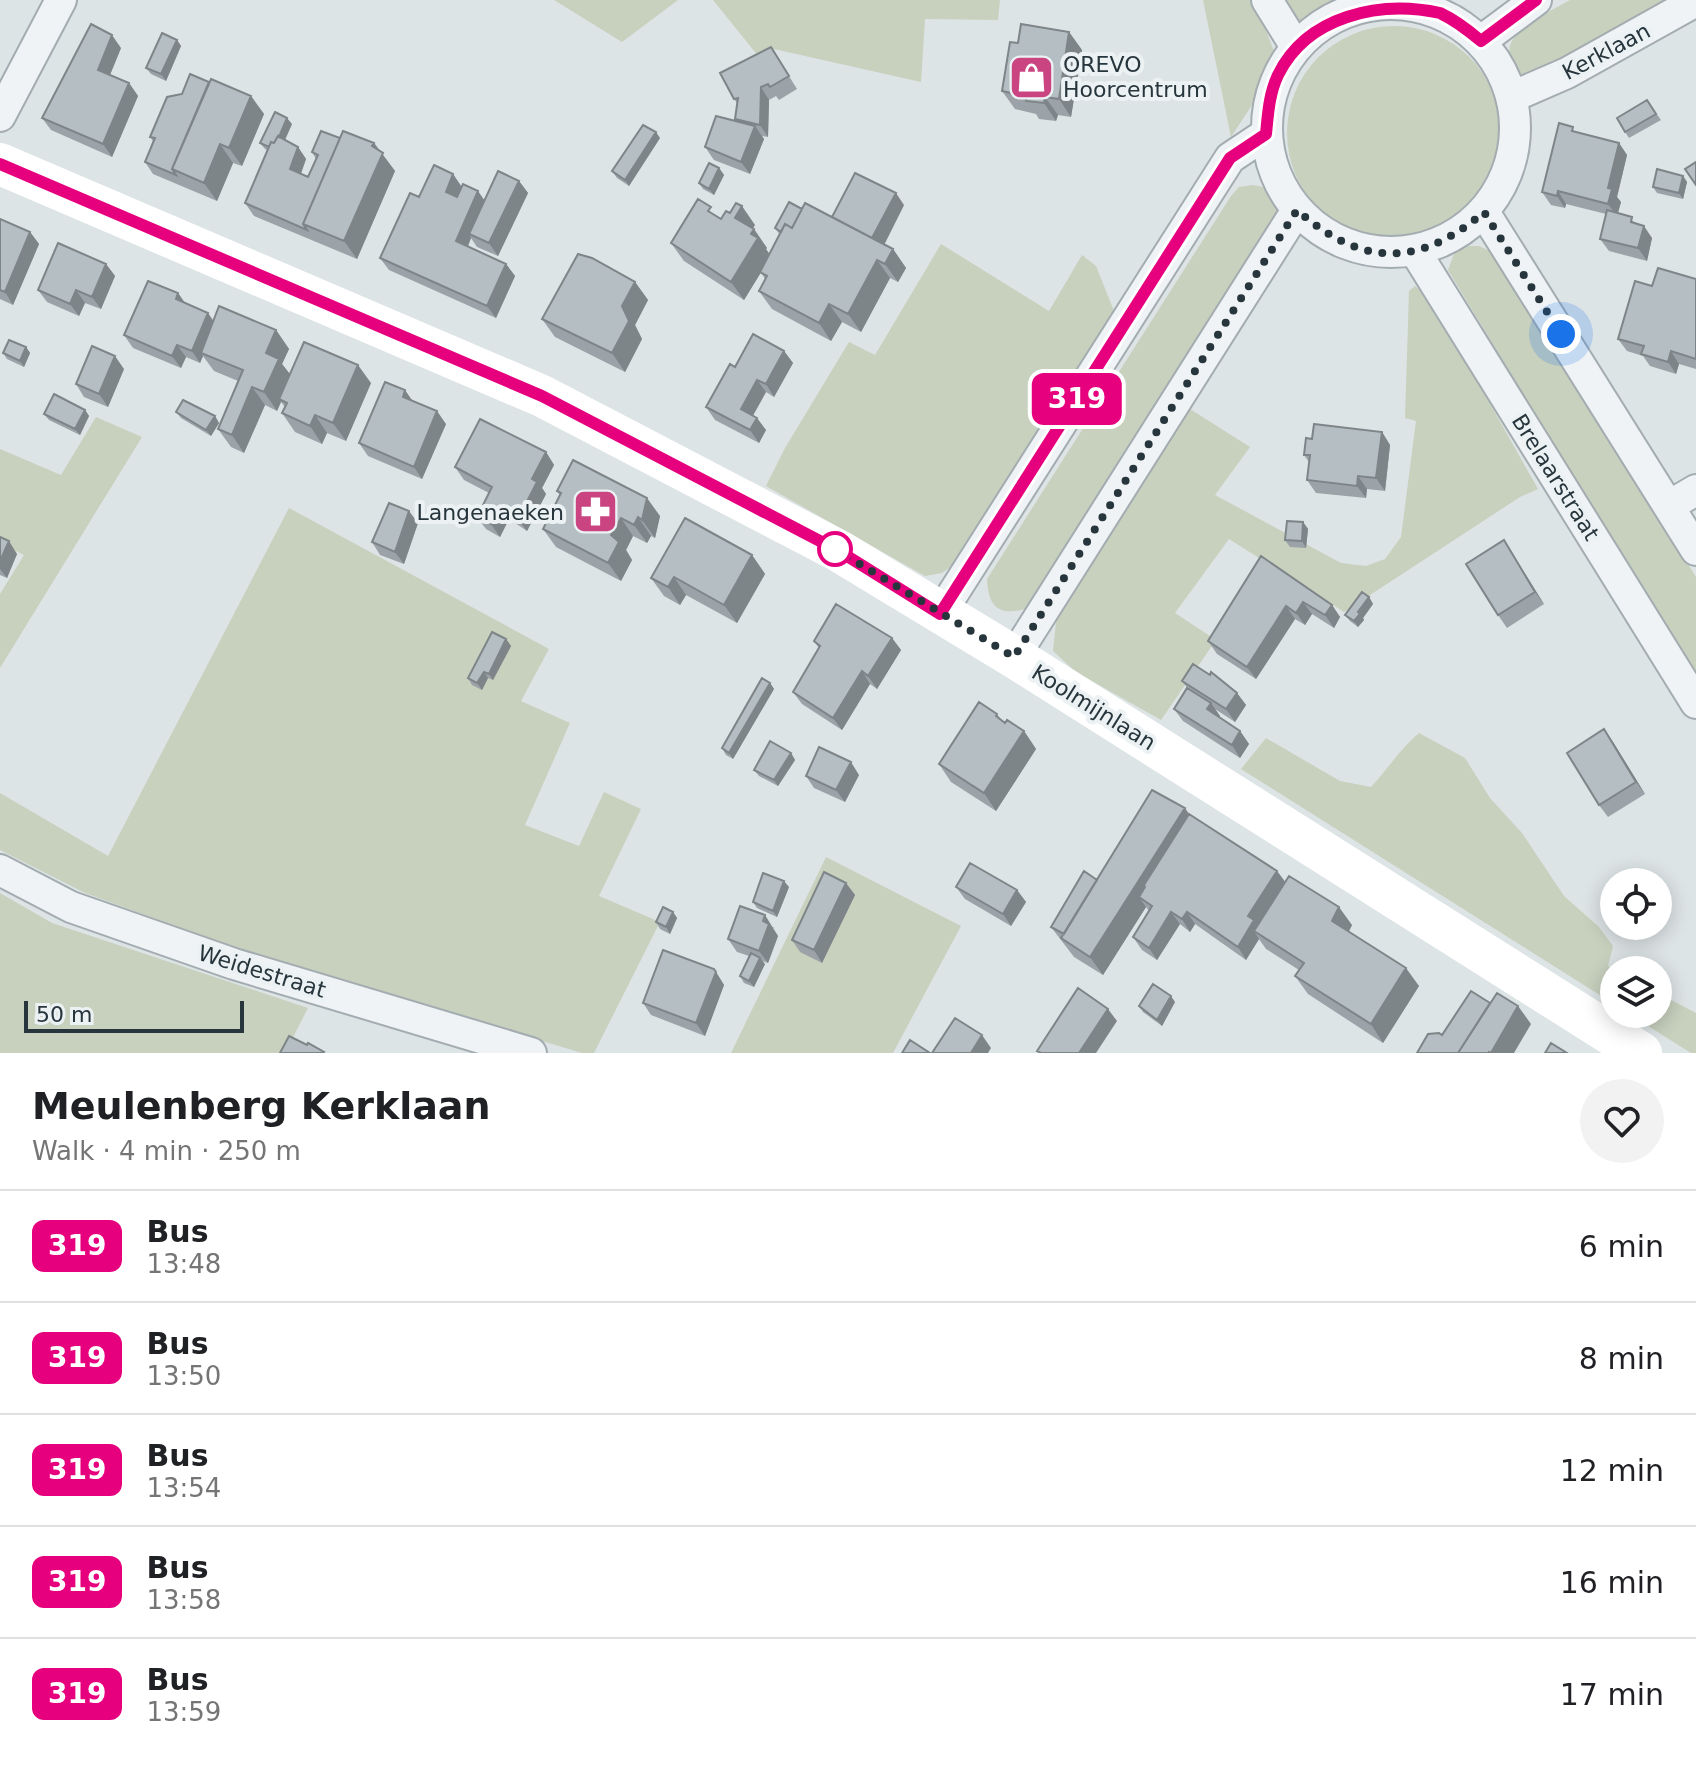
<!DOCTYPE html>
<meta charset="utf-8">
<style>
body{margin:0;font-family:"DejaVu Sans",sans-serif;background:#f2f2f2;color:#202124;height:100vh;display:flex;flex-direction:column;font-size:30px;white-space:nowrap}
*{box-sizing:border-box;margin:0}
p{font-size:26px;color:#757577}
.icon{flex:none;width:44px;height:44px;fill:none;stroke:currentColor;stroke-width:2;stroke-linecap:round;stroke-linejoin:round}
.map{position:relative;height:1053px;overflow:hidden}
.drawer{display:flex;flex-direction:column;background:#fff;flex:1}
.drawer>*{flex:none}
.badge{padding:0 16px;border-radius:12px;font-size:28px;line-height:52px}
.controls{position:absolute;left:1600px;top:868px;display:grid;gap:16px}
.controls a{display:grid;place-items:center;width:72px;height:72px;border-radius:50%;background:#fff;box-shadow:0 4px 20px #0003;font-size:40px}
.scale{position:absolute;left:24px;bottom:20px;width:220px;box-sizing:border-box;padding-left:8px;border:4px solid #27353c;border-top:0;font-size:22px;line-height:28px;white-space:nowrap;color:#27353c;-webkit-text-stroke:6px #ecf2f4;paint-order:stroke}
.you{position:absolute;width:40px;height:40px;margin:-20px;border:6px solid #fff;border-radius:50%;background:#1a73e8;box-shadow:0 0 0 12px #1a73e833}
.map>.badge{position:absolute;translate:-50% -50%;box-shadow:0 0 0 4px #fff}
.round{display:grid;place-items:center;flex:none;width:84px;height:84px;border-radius:42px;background:#f2f2f2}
.overview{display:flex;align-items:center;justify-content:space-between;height:136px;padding:0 32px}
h1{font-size:38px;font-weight:800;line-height:60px}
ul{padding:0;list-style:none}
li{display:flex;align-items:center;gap:24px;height:112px;padding:0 32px;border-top:2px solid #e0e0e0}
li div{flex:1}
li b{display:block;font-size:30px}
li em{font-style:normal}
li .badge{min-width:88px;font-weight:700;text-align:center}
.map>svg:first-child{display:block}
</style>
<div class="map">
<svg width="1696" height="1053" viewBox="0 0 1696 1053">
<rect width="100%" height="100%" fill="#dde4e6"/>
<!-- green -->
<path fill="#c8d0be" d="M554 0H678L622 42Z
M713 0H1000L998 20 925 19 921 82 774 49 763 62Z
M1203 0H1254L1274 51 1273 63 1269 79 1231 137Z
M1277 0H1333L1331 12 1310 26 1297 23Z
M1570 0H1678L1553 72 1524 76C1481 39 1543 16 1570 0Z
M1287 133a107 107 0 1 1 214 0a107 107 0 1 1-214 0Z
M1253 185 1268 188 1276 198 1278 218 1028 608C1000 617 988 608 987 579L1231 196 1239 187Z
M941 244 1049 311 1082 255 1096 266 1114 311 961 559 942 573 925 576 766 486 785 448 849 342 875 355Z
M1465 246H1479L1494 253 1696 577V679L1448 270 1455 251Z
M1415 286 1430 297 1538 489 1520 497 1344 612 1229 539 1175 613 1216 640 1161 720 1076 672 1053 651 1057 613 1190 409 1250 447 1215 495 1341 563 1366 566 1385 559 1401 537 1416 421 1405 418 1409 291Z
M96 417 142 437 0 668V594L24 555 0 543V449L61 475Z
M289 508 549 649 521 701 570 723 525 825 579 846 604 792 641 809 599 896 660 922 594 1053H582L244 951 85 893 0 850V793L108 856Z
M1419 733 1465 758 1490 798 1522 833 1564 896 1599 927 1613 946 1608 966 1615 970 1614 1004 1241 769 1266 738 1340 781 1371 787C1388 769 1400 749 1419 733Z
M826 857 961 926 893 1053H731Z
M0 893 52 923 308 1008 285 1053H0Z
M1658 993 1696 1013V1053H1691L1629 1014H1658Z"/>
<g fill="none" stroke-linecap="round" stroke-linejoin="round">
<defs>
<path id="street" d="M1267 0 1296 47
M1267 128a124 124 0 1 1 248 0a124 124 0 1 1-248 0Z
M1481 41 1536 0
M1514 96 1567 73 1696 1
M0 116 61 0
M1484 212 1696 550
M1415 251 1696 703
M1669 506 1696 490
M940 614 1230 158 1266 134
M1014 657 1297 210
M0 870 71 907 234 964 531 1053"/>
</defs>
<!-- street casing -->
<use href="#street" stroke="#a3acb0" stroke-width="34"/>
<!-- street -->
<use href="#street" stroke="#eff3f5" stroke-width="30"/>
<!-- secondary -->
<path stroke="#fff" stroke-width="42" d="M0 164 542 396 839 551 1014 657 1641 1053"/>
</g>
<!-- wall -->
<path fill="#9ba3a8" d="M1069 32 1082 50 1071 117 1058 115 1056 121 1039 119 1036 114 1015 109 1002 91 1018 43Z
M177 40 181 46 166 81 151 74 146 68Z
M121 48 110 75 129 83 138 96 112 157 51 130 42 118Z
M779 60 797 89 779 100 776 96 769 100 768 137 762 136 764 139 750 174 714 160 705 147 736 121 735 119 737 103 734 99Z
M209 82 251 96 264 114 242 166 233 163 217 201 153 174 145 162 153 141 150 137 182 94Z
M1647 100 1661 120 1629 138 1625 132Z
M292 124 285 140 298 147 306 159 301 174 308 177 316 159 312 152 340 138 374 143 395 171 357 259 254 216 245 203 267 150 265 149 260 143Z
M1577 132 1619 143 1627 155 1617 197 1621 202 1618 213 1638 224 1652 238 1647 261 1609 251 1600 239 1606 214 1566 204 1565 208 1551 205 1542 192Z
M660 138 629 186 617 178 612 171Z
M719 168 724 175 714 195 703 189 699 183Z
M453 174 461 186 484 200 519 181 528 193 498 256 477 247 471 238 468 247 506 264 515 276 496 318 389 270 380 258 419 197Z
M1683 176 1687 182 1683 199 1657 193 1653 187Z
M904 205 884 245 893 249 906 268 898 282 890 278 861 332 842 322 831 341 772 309 759 291 765 279 761 272 744 300 684 261 671 243 717 216 721 219 755 225 752 228 767 248 766 249 769 255 780 235 775 228 802 209 832 217Z
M0 219 30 232 39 244 13 305 0 299Z
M106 264 115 276 101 309 85 303 79 316 47 302 38 290Z
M1696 279V369L1679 364 1676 374 1650 366 1643 356 1627 351 1618 339 1652 286Z
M635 282 648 300 635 325 642 339 625 372 555 337 542 319Z
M178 293 185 303 213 321 276 330 289 349 282 364 290 374 371 383 346 441 327 433 322 444 295 432 282 413 285 407 281 402 277 411 265 405 244 453 231 447 218 429 238 381 214 371 203 356 200 363 186 357 181 368 133 348 124 335Z
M26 347 30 353 24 367 7 359 3 353Z
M784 351 793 363 774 397 766 392 753 415 766 430 759 443 715 420 706 407 735 367Z
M124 369 108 407 84 397 76 384Z
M85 410 89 416 80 435 49 420 44 414Z
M176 412 215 416 219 423 211 436 181 418Z
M446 424 422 479 368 456 359 443Z
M1382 432 1390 445 1385 491 1367 489 1366 498 1316 493 1307 480 1309 462 1304 455Z
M546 452 554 465 542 488 546 494 527 531 509 519 500 537 486 529 477 517 489 493 464 480 455 467Z
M557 491 660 516 655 538 651 536 647 543 633 536 626 550 632 560 621 581 556 547 543 529 560 495Z
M1303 522 1308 529 1306 548 1290 547 1285 540Z
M418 523 404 564 380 555 372 542Z
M0 537 17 554 7 578 0 575Z
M1512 553 1544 604 1507 628 1498 615Z
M752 555 765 574 737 623 686 595 680 605 664 596 651 578Z
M1261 556 1332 605 1340 617 1334 628 1312 614 1305 625 1295 619 1256 679 1217 654 1208 641Z
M1369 597 1373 604 1363 618 1364 620 1358 627 1350 621 1345 615Z
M892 638 901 650 877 689 870 684 842 730 802 704 793 692 819 648 814 641Z
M506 639 511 646 493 680 488 678 482 690 472 685 468 678Z
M1182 681 1237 693 1246 705 1235 722 1215 709 1220 716 1219 717 1240 731 1249 744 1240 758 1183 721 1174 709 1188 689Z
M770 683 774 689 733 759 726 755 722 748Z
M997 714 1002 721 1005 723 1024 731 1036 749 996 811 951 782 939 764Z
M1613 742 1645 794 1608 817 1599 805Z
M791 753 795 760 778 786 759 776 754 770Z
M859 775 845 802 814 788 806 776Z
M1189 814 1277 871 1285 882 1352 925 1349 932 1419 986 1383 1043 1308 994 1295 976 1299 970 1266 949 1259 939 1246 960 1195 924 1190 932 1180 924 1157 960 1142 950 1133 937 1149 911 1146 907 1103 975 1074 957 1051 927Z
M846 883 855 895 822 963 800 952 792 940Z
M789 887 777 917 757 908 753 902Z
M956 887 1017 890 1026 902 1011 926 965 899Z
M673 912 677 918 670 934 660 929 656 922Z
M774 927 773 929 778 936 768 963 762 961 765 964 754 987 744 983 740 976 749 956 737 952 728 939Z
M714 969 724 985 705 1036 651 1015 643 1003Z
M1175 1002 1162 1026 1143 1012 1139 1006Z"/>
<!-- shaded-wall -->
<path fill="#7e8588" d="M1069 32 1082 50 1071 117 1059 99Z
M112 35 121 48 107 82 98 70Z
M177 40 181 46 166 81 161 74Z
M129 83 138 96 112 157 103 144Z
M761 87 769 100 768 137 760 125Z
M251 96 264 114 242 166 229 148Z
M1045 97 1058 115 1056 121 1044 103Z
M287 118 292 124 278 155 274 148Z
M755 126 764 139 750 174 741 162Z
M656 132 660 138 629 186 625 180Z
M374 143 395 171 357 259 344 241Z
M1619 143 1627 155 1617 197 1621 202 1617 216 1608 204V188Z
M220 144 233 163 217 201 204 183Z
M298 147 306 159 298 181 290 169Z
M719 168 724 175 714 195 709 189Z
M453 174 461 186 455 205 446 192Z
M1683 176 1687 182 1683 199 1679 193Z
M519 181 528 193 498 256 489 243Z
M478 191 487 204 469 234 471 238 464 254 456 241Z
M1558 191 1566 204 1565 208 1557 196Z
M896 193 904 205 880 253 871 241Z
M742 206 755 225 748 236 735 218Z
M1644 226 1652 238 1647 261 1638 248Z
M754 229 767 248 766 249 771 256 744 300 731 282 751 234Z
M30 232 39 244 13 305 5 292Z
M893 249 906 268 898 282 885 264Z
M877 260 890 278 861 332 848 314Z
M106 264 115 276 101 309 92 297Z
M506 264 515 276 496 318 487 306Z
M635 282 648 300 635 325 642 339 625 372 612 353 622 306Z
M76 290 85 303 79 316 70 304Z
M178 293 187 306 176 299Z
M829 304 842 322 831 341 819 323Z
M208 313 217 326 201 353 203 356 200 363 192 351Z
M276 330 289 349 282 364 292 377 279 399 281 402 277 411 264 392 266 353Z
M177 345 186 357 181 368 172 356Z
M26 347 30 353 24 367 20 361Z
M784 351 793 363 774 397 766 384Z
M1671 351 1679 364 1676 374 1668 362Z
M115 356 124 369 108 407 99 394Z
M358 365 371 383 346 441 333 423Z
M757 380 766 392 750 421 741 409Z
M252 387 265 405 244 453 232 435Z
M405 390 414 403 403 397Z
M85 410 89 416 80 435 75 429Z
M437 411 446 424 422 479 414 467Z
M315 415 327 433 322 444 310 426Z
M215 416 219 423 211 436 206 430Z
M757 418 766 430 759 443 750 430Z
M1382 432 1390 445 1385 491 1376 478Z
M546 452 554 465 542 488 546 494 527 531 518 519 532 479Z
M1358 476 1367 489 1366 498 1357 486Z
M647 498 660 516 655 538 642 520Z
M500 507 509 519 500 537 491 524Z
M409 511 418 523 404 564 395 552Z
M638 517 651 536 647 543 634 525Z
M621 518 633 536 626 550 632 560 621 581 608 563 611 535Z
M1303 522 1308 529 1306 548 1302 541Z
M1504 540 1512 553 1544 604 1535 592Z
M9 541 17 554 7 578 0 569V561Z
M752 555 765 574 737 623 724 605Z
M674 577 686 595 680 605 668 587Z
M1369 597 1373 604 1363 618 1364 620 1358 627 1354 621 1358 612Z
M1303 602 1312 614 1305 625 1296 613Z
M1332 605 1340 617 1334 628 1325 615Z
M1286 606 1295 619 1256 679 1247 667Z
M892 638 901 650 877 689 868 676Z
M506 639 511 646 493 680 489 674Z
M862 671 870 684 842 730 833 718Z
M484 672 488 678 482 690 477 683Z
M770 683 774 689 733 759 729 753Z
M1237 693 1246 705 1235 722 1226 709Z
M1211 703 1220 716 1216 722 1207 709Z
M1604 729 1613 742 1645 794 1636 782Z
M1024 731 1036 749 996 811 984 793Z
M1240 731 1249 744 1240 758 1232 745Z
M791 753 795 760 778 786 774 780Z
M851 762 859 775 845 802 836 790Z
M1185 808 1197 826 1139 897 1146 907 1103 975 1090 957Z
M1277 871 1286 883 1254 931 1259 939 1246 960 1238 947 1248 916Z
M784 881 789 887 777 917 773 911Z
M846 883 855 895 822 963 814 950Z
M1017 890 1026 902 1011 926 1003 914Z
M1339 907 1352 925 1344 939 1332 921Z
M673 912 677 918 670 934 666 927Z
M1171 912 1180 924 1157 960 1149 948Z
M1187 912 1195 924 1190 932 1182 919Z
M765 915 778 936 768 963 759 951Z
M760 958 765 964 754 987 749 981Z
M1406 968 1419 986 1383 1043 1371 1024Z
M716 972 724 985 705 1036 696 1023Z
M1171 996 1175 1002 1162 1026 1157 1020Z
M1518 1006 1531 1024 1514 1053H1491Z
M1108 1009 1117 1021 1096 1053H1079Z
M982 1035 991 1048 988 1053H971Z"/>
<!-- building -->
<path fill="#b4bec3" stroke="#7e8588" stroke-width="2" d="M91 24 112 35 98 70 129 83 103 144 42 118Z
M1021 24 1069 32 1059 99 1045 97 1044 103 1026 101 1027 97 1002 91 1010 42 1018 43Z
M162 33 177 40 161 74 146 68Z
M771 47 789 76 770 87 768 84 761 87 760 125 735 119 738 98 734 99 720 73Z
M190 74 209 82 172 169 176 175 145 162 155 138 150 137 167 97 182 94Z
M211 79 251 96 229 148 220 144 204 183 172 169Z
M1647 100 1656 114 1625 132 1617 118Z
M275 112 287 118 279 137 278 136 274 143 271 142 269 147 260 143Z
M716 116 755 126 741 162 705 147Z
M1559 123 1573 127 1572 131 1619 143 1608 188 1612 189 1608 204 1558 191 1557 196 1542 192Z
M643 125 656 132 625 180 612 171Z
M321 131 340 138 303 224 307 230 245 203 271 142 274 143 278 136 298 147 290 169 308 177 318 155 312 152Z
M343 131 374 143 372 146 383 153 344 241 303 224Z
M1696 162V185L1685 169Z
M709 163 719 168 709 189 699 183Z
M434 165 453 174 446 192 457 197 463 184 478 191 456 241 506 264 487 306 380 258 410 193 419 197Z
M1657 169 1683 176 1679 193 1653 187Z
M498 171 519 181 489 243 469 234Z
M855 173 896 193 872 238 832 217Z
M698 199 711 207 708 211 721 219 726 211 730 213 736 203 742 206 735 218 754 229 751 234 758 238 731 282 671 243Z
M789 202 802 209 792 228 785 224 781 232 775 228Z
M805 203 893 249 885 264 877 260 848 314 829 304 819 323 759 291 767 276 760 272 785 224 792 228Z
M1607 210 1632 217 1631 222 1644 226 1638 248 1600 239Z
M0 219 30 232 5 292 0 290Z
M58 243 106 264 92 297 76 290 70 304 38 290Z
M578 254 592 258 635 282 622 306 629 321 612 353 542 319Z
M1658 268 1696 279V359L1671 351 1668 362 1641 354 1644 346 1618 339 1635 281 1652 286Z
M148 281 178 293 176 299 208 313 192 351 177 345 172 356 124 335Z
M219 306 276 330 266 353 279 359 264 392 252 387 232 435 218 429 243 370 201 353Z
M753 334 784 351 766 384 757 380 741 409 757 418 750 430 706 407 730 364 735 367Z
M9 340 26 347 20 361 3 353Z
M304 342 358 365 333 423 315 415 310 426 282 413 287 403 279 399Z
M92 346 115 356 99 394 76 384Z
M385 382 405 390 403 397 437 411 414 467 359 443Z
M54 394 85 410 75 429 44 414Z
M183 400 215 416 206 430 176 412Z
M480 419 546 452 532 479 537 482 518 519 500 507 491 524 477 517 492 487 455 467Z
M1314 424 1382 432 1376 478 1358 476 1357 486 1307 480 1310 455H1304L1306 438 1312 439Z
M573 460 647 498 642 520 638 517 634 525 621 518 611 535 619 542 608 563 543 529 561 493 557 491Z
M389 503 409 511 395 552 372 542Z
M685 518 752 555 724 605 674 577 668 587 651 578Z
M1287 521 1303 522 1302 541 1285 540Z
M0 537 9 541 0 561Z
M1504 540 1535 592 1498 615 1466 564Z
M1261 556 1332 605 1325 615 1303 602 1296 613 1286 606 1247 667 1208 641Z
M1362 592 1369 597 1358 612 1360 614 1354 621 1345 615Z
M836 604 892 638 868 676 862 671 833 718 793 692 820 646 814 641Z
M492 632 506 639 489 674 484 672 477 683 468 678Z
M1193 664 1210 675 1211 672 1237 693 1226 709 1182 681Z
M762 678 770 683 729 753 722 748Z
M1187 688 1211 703 1207 709 1240 731 1232 745 1174 709Z
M979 702 997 714 996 716 1005 723 1007 720 1024 731 984 793 939 764Z
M1604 729 1636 782 1599 805 1567 753Z
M770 741 791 753 774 780 754 770Z
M819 747 851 762 836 790 806 776Z
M1152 790 1185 808 1090 957 1061 938Z
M1189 814 1277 871 1248 916 1254 920 1238 947 1187 912 1182 919 1171 912 1149 948 1133 937 1152 906 1139 897 1145 887 1144 885Z
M970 863 1017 890 1003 914 956 887Z
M1084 871 1097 880 1064 934 1051 927Z
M824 872 846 883 814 950 792 940Z
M763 873 784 881 773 911 753 902Z
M1289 876 1339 907 1332 921 1406 968 1371 1024 1295 976 1304 963 1254 931Z
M740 906 765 915 763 921 769 924 759 951 728 939Z
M663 907 673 912 666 927 656 922Z
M663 950 714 969 716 972 696 1023 643 1003Z
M751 953 760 958 749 981 740 976Z
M1153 984 1171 996 1157 1020 1139 1006Z
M1078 988 1108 1009 1079 1053H1041L1037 1051Z
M1471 991 1490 1003 1458 1053H1417L1428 1034 1439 1033 1442 1035Z
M1497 993 1518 1006 1491 1053 1489 1052 1488 1053H1458Z
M955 1018 982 1035 971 1053H932Z
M289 1036 307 1045 308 1043 324 1052 323 1053H280Z
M910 1040 930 1053H902Z
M1551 1043 1567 1053H1545Z"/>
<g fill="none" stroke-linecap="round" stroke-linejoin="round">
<defs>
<path id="line" d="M0 164 542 396 839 551 940 614 1230 158 1266 134C1268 114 1269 94 1278 75 1307 16 1379 0 1440 13 1455 20 1468 30 1481 41L1536 0"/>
</defs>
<!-- line casing -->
<use href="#line" stroke="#fff" stroke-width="18"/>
<!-- line -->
<use href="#line" stroke="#e6007e" stroke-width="12"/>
<!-- walk -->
<path stroke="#27353c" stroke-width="8" stroke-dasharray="0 14.4" d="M835 549 1014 657 1297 210C1361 267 1419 268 1484 212L1561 334"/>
</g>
<!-- icons -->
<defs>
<symbol id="shop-square" viewBox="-11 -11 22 22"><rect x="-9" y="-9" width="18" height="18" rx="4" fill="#ca4481" stroke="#ecf2f4"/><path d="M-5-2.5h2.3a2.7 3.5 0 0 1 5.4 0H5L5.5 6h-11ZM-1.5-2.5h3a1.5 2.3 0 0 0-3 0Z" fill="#fff"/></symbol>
<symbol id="pharmacy-square" viewBox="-11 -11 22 22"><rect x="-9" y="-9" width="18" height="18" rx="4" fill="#ca4481" stroke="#ecf2f4"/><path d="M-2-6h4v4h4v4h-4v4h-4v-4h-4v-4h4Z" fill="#fff"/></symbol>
</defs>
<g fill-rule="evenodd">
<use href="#shop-square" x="1006" y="52" width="51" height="51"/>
<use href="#pharmacy-square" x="570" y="486" width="51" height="51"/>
</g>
<!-- markers -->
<circle fill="#fff" stroke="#e6007e" stroke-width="4" cx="835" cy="549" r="16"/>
<g text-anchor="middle" stroke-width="8" stroke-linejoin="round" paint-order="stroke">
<!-- street labels -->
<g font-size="22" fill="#27353c" stroke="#ecf2f4">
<text transform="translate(1606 51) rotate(-28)" y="8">Kerklaan</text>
<text transform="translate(1556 477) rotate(58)" y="8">Brelaarstraat</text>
<text transform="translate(1094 707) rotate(32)" y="8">Koolmijnlaan</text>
<text transform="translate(262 971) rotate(17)" y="8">Weidestraat</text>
</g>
<!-- poi labels -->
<g font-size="22" fill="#27353c" stroke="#ecf2f4" text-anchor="start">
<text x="1063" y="72">OREVO<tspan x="1063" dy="25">Hoorcentrum</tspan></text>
<text x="564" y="520" text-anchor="end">Langenaeken</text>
</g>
</g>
</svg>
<div class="controls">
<a><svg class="icon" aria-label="locate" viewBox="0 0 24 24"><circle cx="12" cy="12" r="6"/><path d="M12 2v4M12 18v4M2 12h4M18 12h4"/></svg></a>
<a><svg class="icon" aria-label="layers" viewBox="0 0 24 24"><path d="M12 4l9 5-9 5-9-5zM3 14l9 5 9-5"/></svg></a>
</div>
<div class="scale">50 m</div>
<div class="you" style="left:1561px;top:334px"></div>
<b class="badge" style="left:1077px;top:399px;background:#e6007e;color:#fff">319</b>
</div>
<section class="drawer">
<div class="overview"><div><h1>Meulenberg Kerklaan</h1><p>Walk · 4 min · 250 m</p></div><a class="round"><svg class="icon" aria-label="heart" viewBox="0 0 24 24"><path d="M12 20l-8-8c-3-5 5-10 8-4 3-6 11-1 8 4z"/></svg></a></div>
<ul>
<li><span class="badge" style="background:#e6007e;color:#fff">319</span><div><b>Bus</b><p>13:48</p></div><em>6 min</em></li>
<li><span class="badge" style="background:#e6007e;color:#fff">319</span><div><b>Bus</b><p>13:50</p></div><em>8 min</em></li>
<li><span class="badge" style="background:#e6007e;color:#fff">319</span><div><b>Bus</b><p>13:54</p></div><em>12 min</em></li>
<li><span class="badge" style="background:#e6007e;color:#fff">319</span><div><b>Bus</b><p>13:58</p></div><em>16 min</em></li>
<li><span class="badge" style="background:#e6007e;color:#fff">319</span><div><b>Bus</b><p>13:59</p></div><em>17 min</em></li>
</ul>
</section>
